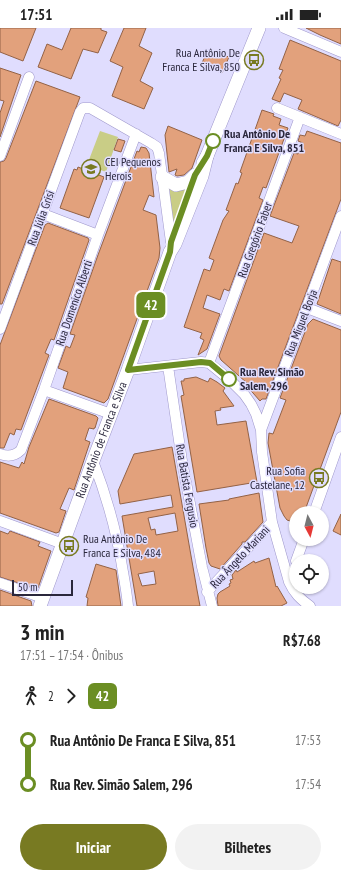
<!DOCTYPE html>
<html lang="pt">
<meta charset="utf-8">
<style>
body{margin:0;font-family:"PT Sans Narrow",sans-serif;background:#f2f2f2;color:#222;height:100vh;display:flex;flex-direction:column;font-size:15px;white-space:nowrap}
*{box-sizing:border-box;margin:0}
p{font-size:13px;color:#767676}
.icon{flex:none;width:22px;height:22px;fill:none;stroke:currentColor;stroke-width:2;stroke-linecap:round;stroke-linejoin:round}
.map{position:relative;height:578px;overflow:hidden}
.sheet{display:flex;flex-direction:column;background:#fff;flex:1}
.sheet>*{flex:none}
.badge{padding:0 8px;border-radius:6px;font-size:14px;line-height:26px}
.needle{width:26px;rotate:173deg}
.fabs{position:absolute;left:289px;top:478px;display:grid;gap:8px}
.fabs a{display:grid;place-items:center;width:40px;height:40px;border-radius:50%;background:#fff;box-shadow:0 1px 3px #0004;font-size:20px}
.scale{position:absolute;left:12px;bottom:10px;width:61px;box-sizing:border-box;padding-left:4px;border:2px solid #2a273c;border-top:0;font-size:11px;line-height:14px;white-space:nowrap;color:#2a273c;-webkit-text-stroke:3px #e0ddfe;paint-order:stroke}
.map>.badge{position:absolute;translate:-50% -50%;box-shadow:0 0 0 2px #fff}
.legs{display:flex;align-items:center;gap:6px;height:44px;padding:0 20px;font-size:13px}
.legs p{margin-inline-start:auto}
.headline{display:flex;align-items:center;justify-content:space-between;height:68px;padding:0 20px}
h1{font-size:22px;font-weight:700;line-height:30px}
.cta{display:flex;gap:8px;margin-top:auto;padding:8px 20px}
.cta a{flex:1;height:46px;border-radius:24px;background:#787a22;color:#fff;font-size:16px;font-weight:700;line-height:46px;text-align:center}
.cta a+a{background:#f2f2f2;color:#222}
ul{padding:0 20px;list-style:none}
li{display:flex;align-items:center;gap:14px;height:44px;font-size:15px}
li i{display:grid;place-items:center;width:6px;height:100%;margin:0 5px;background:currentColor}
li i::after{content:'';width:10px;height:10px;margin:-5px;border:3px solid;border-radius:50%;background:#fff}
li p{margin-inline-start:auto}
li:first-child i{background:linear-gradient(#0000 50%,currentColor 0)}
li:last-child i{background:linear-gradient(currentColor 50%,#0000 0)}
.status{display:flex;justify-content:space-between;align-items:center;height:28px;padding:0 20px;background:#fff;direction:ltr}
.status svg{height:11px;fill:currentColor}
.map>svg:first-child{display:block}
</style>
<div class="status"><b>17:51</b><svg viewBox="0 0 49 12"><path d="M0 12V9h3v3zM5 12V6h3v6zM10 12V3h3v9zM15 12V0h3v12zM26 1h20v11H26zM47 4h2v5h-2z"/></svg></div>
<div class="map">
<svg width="341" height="578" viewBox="0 0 341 578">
<rect width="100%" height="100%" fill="#e0ddfe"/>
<!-- green -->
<path fill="#c9cd86" d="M100 103 118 109 106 144 87 137Z
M169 158H188L173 197Z"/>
<!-- building -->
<path fill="#e2a17c" stroke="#936246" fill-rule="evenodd" d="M0 0H36L23 33 0 24Z
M71 0H101V2L107 4 98 25 83 21 71 51 38 39 47 16 62 22Z
M124 0H146L139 18 152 25 140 53 153 60 144 81 112 68 123 39 110 33Z
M306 0H341V16L320 7Z
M290 12 341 33V92L338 98 298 81 302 72 284 65 280 74 272 71 281 51 279 50 283 42 279 41Z
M208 22 229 29 222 45 201 37Z
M0 40 21 47 0 109V85L4 73 0 72Z
M36 53 80 69 2 276H0V134L4 133 6 130Z
M262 82 274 86 273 88 281 91 279 97 288 100 266 160 263 159 259 170 263 172 229 263 224 261 220 272 207 267 203 280 220 286 207 321 198 327 204 312 200 310 202 305 184 299 204 241 210 243 214 232 209 230 223 192 229 183 226 182 236 155 238 156 242 145 240 144Z
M168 98 202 112 192 140 184 147 177 148 175 147 177 141 169 144 165 107Z
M307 103 341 115V171L266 371H262L260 373 246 357 247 355 221 332 219 328 264 205 292 215 299 198 270 188 294 125 298 126 303 115 298 113 300 107 305 108Z
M118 111 125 113 121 124 114 122Z
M141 119 146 120 149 125 154 169 149 167 143 182 156 187 160 220 159 230 108 371 104 375 63 360 68 344 58 340 66 318 70 320 75 307 70 306 98 227 137 123 139 124Z
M78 139 104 149 89 190 60 180 74 141 77 142Z
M48 195 88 210 89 212 54 312 51 311 45 325 49 327 21 402 16 401 14 407 10 405 4 420H0V317L45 197Z
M332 231 341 234V286L317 276Z
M313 291 341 302V384L304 485H296V493L293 494 287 492 284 488 280 480 268 415 269 405 273 406 286 372 280 370 308 296Z
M196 349 208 354 210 350 217 354 225 360 223 363 234 378 220 380 221 382 215 383 217 397 246 393 257 454 197 464 181 368 184 367 181 353H184V351Z
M49 371 96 388 98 390 95 400H94V401L89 400 85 412 90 414 74 462 69 460 60 481 66 483 59 504 56 505 0 485V434L19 440 22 434 24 436 29 419Z
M172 419 197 562 200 578H137L122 488 173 479 171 467 120 476 118 463 134 426ZM175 485 178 503 156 507 155 501 151 502 148 490ZM154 543 156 556 142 558 138 546Z
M259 465 263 494 245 514H242V516L220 541 211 538 209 535 206 520 199 476 229 472V471Z
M341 486V507L333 503Z
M0 503 8 506 10 503 40 514 38 518 51 523 38 560 37 561 0 549Z
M269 530 276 559 277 558 287 575 281 578H218L217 570 218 566 220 564 230 558 229 556 231 555 230 552 233 551 232 547 236 542 237 544 254 533 255 535Z
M96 536 116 542 121 578H87L88 570 86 569Z
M0 562 31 573 32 578H0Z"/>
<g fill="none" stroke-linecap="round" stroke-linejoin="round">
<defs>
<path id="minor" d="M284 0 341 24
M277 80 341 106
M0 128 29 49
M43 186 98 207
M307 280 341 293
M0 301 80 84 83 80H90L151 115 157 119 159 125 171 214 175 216
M209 335 300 89
M168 338 182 433 202 539 212 578
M128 342 201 334 209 335 232 354 244 366 251 376 256 386 261 402 262 424 272 494 289 554C294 565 300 571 310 578
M44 362 111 386
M261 402 341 188
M0 426C8 429 15 428 21 422L44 362 98 207 136 106
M93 433C107 469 117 505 123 544 125 555 127 567 128 578
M314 485 341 409
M0 493 63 516
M296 533 304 511
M0 555 43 570
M207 564 272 494"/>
<g id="major">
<path d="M203 135 207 128 259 0"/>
<path d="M162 149 176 157 188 154 195 147"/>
<path id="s1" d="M40 578 93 433 128 342 170 224 175 216 202 148 207 128"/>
</g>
</defs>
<!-- minor casing -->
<use href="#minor" stroke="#9f98cc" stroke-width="11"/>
<!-- major casing -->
<use href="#major" stroke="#9f98cc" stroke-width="14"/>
<!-- minor -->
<use href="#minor" stroke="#fff" stroke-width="10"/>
<!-- major -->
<use href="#major" stroke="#fff" stroke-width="13"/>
</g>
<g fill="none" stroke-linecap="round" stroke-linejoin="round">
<defs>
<path id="line-1" d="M213 113 207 128 195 147 171 214 170 224 128 342 201 334 210 335 229 351"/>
</defs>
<!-- line-1 casing -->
<use href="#line-1" stroke="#fff" stroke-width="9"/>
<!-- line-1 -->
<use href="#line-1" stroke="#6b8e23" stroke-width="6"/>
</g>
<!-- icons -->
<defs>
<symbol id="bus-ring" viewBox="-11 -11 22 22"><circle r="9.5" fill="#e0ddfe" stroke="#787a22" stroke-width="1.5"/><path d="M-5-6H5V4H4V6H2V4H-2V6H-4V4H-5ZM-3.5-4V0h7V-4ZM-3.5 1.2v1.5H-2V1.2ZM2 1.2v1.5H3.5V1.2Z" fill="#787a22"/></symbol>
<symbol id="school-ring" viewBox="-11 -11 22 22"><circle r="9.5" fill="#e0ddfe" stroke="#787a22" stroke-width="1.5"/><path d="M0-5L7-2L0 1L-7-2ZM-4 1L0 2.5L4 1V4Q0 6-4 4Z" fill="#787a22"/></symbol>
</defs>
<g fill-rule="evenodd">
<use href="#bus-ring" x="243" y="21" width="22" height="22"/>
<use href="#school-ring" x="80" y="130" width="22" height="22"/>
<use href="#bus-ring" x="308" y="439" width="22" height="22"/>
<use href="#bus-ring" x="58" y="507" width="22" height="22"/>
</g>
<!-- markers -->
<g fill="#fff" stroke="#6b8e23" stroke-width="2">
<circle cx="213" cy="113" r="7"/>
<circle cx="229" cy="351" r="7"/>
</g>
<g text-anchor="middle" stroke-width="3" stroke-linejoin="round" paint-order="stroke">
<!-- poi labels -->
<g font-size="12" fill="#2a273c" stroke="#e0ddfe" text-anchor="end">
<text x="240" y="29">Rua Antônio De<tspan x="240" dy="14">Franca E Silva, 850</tspan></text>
<text x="105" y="138" text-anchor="start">CEI Pequenos<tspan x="105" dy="14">Herois</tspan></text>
<text x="305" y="447">Rua Sofia<tspan x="305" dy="14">Castelane, 12</tspan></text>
<text x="83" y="515" text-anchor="start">Rua Antônio De<tspan x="83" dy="14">Franca E Silva, 484</tspan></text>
</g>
<!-- stop labels -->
<g font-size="12" font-weight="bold" fill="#2a273c" stroke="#e0ddfe" text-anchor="start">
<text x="224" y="110">Rua Antônio De<tspan x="224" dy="14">Franca E Silva, 851</tspan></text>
<text x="240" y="348">Rua Rev. Simão<tspan x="240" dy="14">Salem, 296</tspan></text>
</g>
<!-- street labels -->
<g font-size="12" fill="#2a273c" stroke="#e0ddfe">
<text transform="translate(41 190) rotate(-70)" y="4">Rua Júlia Grisi</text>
<text transform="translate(255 212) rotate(-70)" y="4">Rua Gregório Faber</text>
<text transform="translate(74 275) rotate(-71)" y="4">Rua Domenico Alberti</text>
<text transform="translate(301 295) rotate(-69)" y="4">Rua Miguel Borja</text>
<text dy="4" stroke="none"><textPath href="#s1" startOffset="177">Rua Antônio de Franca e Silva</textPath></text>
<text transform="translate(187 458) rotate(80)" y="4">Rua Batista Fergusio</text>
<text transform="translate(240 529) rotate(-47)" y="4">Rua Ângelo Mariani</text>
</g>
</g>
</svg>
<div class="fabs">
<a><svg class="needle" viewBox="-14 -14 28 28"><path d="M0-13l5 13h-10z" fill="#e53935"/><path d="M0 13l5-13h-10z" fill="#767676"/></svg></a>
<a><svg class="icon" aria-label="locate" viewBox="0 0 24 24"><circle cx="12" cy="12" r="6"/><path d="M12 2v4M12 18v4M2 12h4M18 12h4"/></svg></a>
</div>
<div class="scale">50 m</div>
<b class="badge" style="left:151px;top:277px;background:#6b8e23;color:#fff">42</b>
</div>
<section class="sheet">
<div class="headline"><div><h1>3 min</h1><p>17:51 – 17:54 · Ônibus</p></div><b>R$7.68</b></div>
<div class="legs"><svg class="icon" aria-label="walk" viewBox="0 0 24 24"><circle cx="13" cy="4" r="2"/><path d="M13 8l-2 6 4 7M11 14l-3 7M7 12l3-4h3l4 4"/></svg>2<svg class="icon" aria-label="forward" viewBox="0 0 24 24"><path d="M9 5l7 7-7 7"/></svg><b class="badge" style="background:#6b8e23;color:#fff">42</b></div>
<ul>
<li><i style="color:#6b8e23"></i><b>Rua Antônio De Franca E Silva, 851</b><p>17:53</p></li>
<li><i style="color:#6b8e23"></i><b>Rua Rev. Simão Salem, 296</b><p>17:54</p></li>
</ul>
<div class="cta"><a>Iniciar</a><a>Bilhetes</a></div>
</section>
